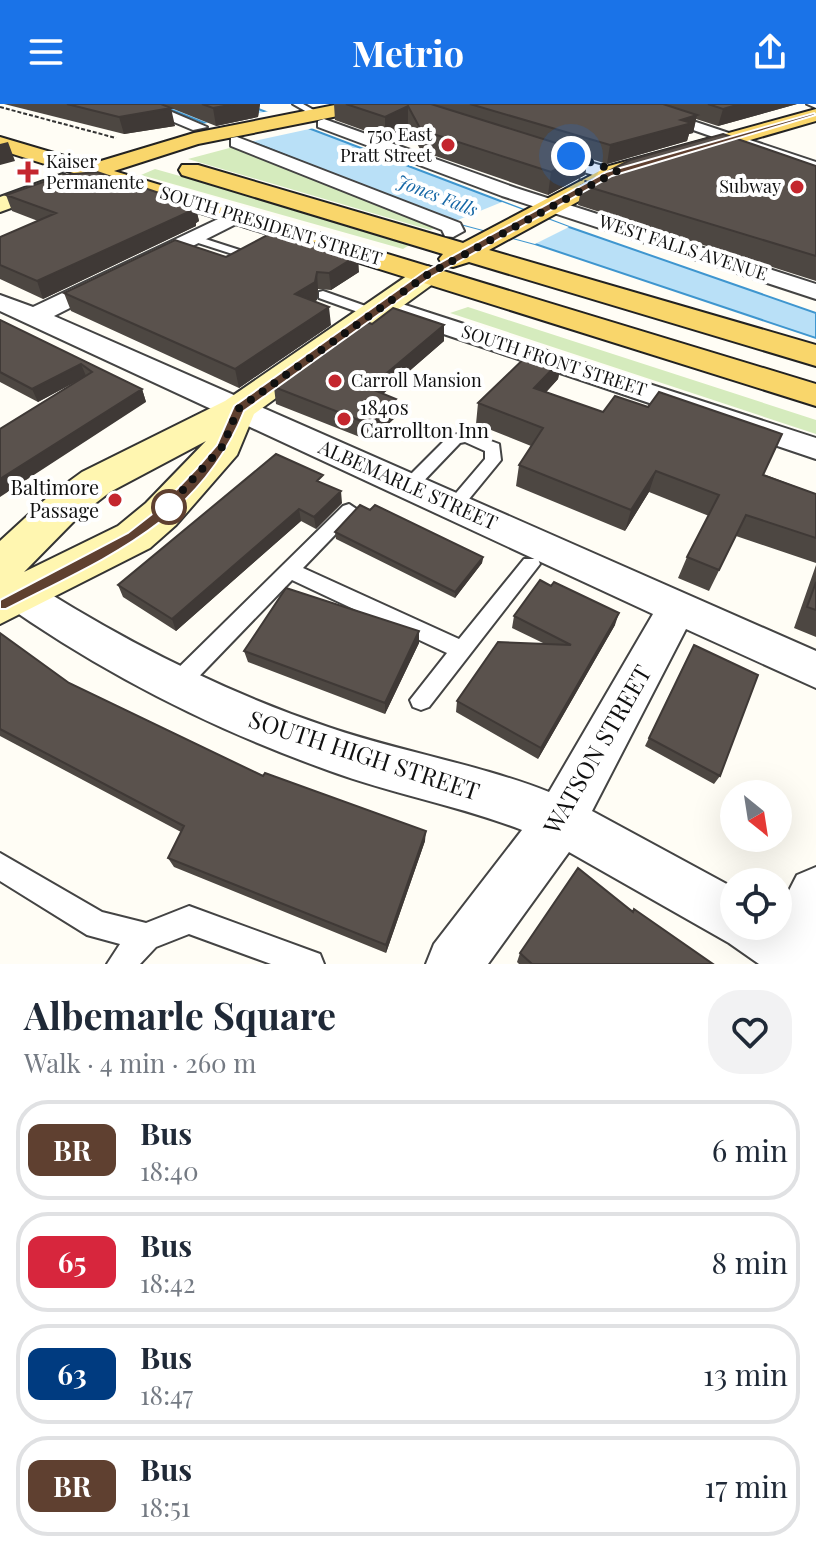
<!DOCTYPE html>
<meta charset="utf-8">
<style>
body{margin:0;font-family:"Playfair Display",serif;background:#f2f2f3;color:#1f2937;height:100vh;display:flex;flex-direction:column;font-size:30px;white-space:nowrap}
*{box-sizing:border-box;margin:0}
p{font-size:26px;color:#747a83}
.icon{flex:none;width:44px;height:44px;fill:none;stroke:currentColor;stroke-width:2;stroke-linecap:round;stroke-linejoin:round}
.map{position:relative;height:860px;overflow:hidden}
.sheet{display:flex;flex-direction:column;background:#fff;flex:1}
.sheet>*{flex:none}
.badge{padding:0 16px;border-radius:12px;font-size:28px;line-height:52px}
.needle{width:52px;rotate:150deg}
.tools{position:absolute;left:720px;top:676px;display:grid;gap:16px}
.tools a{display:grid;place-items:center;width:72px;height:72px;border-radius:50%;background:#fff;box-shadow:0 8px 32px #0002;font-size:40px}
.you{position:absolute;width:40px;height:40px;margin:-20px;border:6px solid #fff;border-radius:50%;background:#1a73e8;box-shadow:0 0 0 12px #1a73e833}
.map>.badge{position:absolute;translate:-50% -50%;box-shadow:0 0 0 4px #fff}
.round{display:grid;place-items:center;flex:none;width:84px;height:84px;border-radius:32px;background:#f2f2f3}
.summary{display:flex;align-items:center;justify-content:space-between;height:136px;padding:0 24px}
h1{font-size:38px;font-weight:700;line-height:60px}
ul{padding:0;list-style:none}
li{display:flex;align-items:center;gap:24px;height:100px;margin:0 16px 12px;padding:0 8px;border:4px solid #e0e1e3;border-radius:32px}
li div{flex:1}
li b{display:block;font-size:30px}
li em{font-style:normal}
li .badge{min-width:88px;font-weight:700;text-align:center}
header{display:flex;justify-content:space-between;align-items:center;height:104px;padding:0 24px;background:#1a73e8;color:#fff;font-size:36px;font-weight:700}
.map>svg:first-child{display:block}
</style>
<header><svg class="icon" aria-label="menu" viewBox="0 0 24 24"><path d="M4 6h16M4 12h16M4 18h16"/></svg>Metrio<svg class="icon" aria-label="share" viewBox="0 0 24 24"><path d="M12 15V3M7 8l5-5 5 5M5 13v7h14v-7"/></svg></header>
<div class="map">
<svg width="816" height="860" viewBox="0 0 816 860">
<rect width="100%" height="100%" fill="#fffdf5"/>
<!-- green -->
<path fill="#d5ebbd" d="M252 38 453 118 430 126 188 55Z
M155 65 414 138 403 145 141 71Z
M468 203 816 316V330L450 209Z"/>
<!-- water -->
<path fill="#b9e0f7" stroke="#3f96cf" stroke-width="2" d="M157 0H245L569 123 816 209V234L535 140 453 118Z"/>
<!-- pier -->
<path fill="#fffdf5" d="M269 7 314 24 249 38 202 20Z
M502 98 569 123 535 140 453 118Z"/>
<g fill="none" stroke-linecap="round" stroke-linejoin="round">
<defs>
<path id="lane" d="M293 0H303L321 10 314 12Z
M807 0H816V4Z
M193 131 252 150 254 152 248 155 189 136 188 134Z
M323 187 377 206 379 209 369 212 319 194V188Z
M467 328 499 340 501 356 460 406 454 408 445 402 485 355V347L465 338 460 339 415 386H403L401 382 403 378 449 332Z
M349 400 358 406 355 410 303 464 459 535 524 455H538L540 460 429 603 421 606 413 603 410 596 447 549 292 476 183 589 175 591 167 589 164 582 167 575 343 402Z
M0 749 102 808 146 819 189 802 320 850 324 860H271L189 830 156 843 140 860H107L120 840 87 831 0 777Z"/>
<path id="street" d="M131 0H153L207 23 193 26Z
M619 0H642L816 58V69Z
M324 15 516 84 816 180V195L502 92 318 23V17Z
M237 33 460 119 464 127 453 133 445 132 442 126 231 42V34Z
M539 43 616 66 618 70 609 76 533 52V44Z
M237 106 244 108 247 112 244 116 54 212 816 547V584L686 525 592 707 734 784V822H778V808L797 771 816 763V860H759L729 839 569 748 488 860H426L434 840 522 726C460 702 393 690 330 667 212 625 102 569 0 497V462L14 467C112 531 216 585 328 623 401 648 478 660 549 688L653 510 0 207V191L33 203Z
M396 198 816 334V355L387 211 383 206 387 201Z"/>
<path id="secondary" d="M63 70 75 77 71 82 0 108V93Z
M427 162 437 165 441 171 437 177 254 310 237 351 176 421 150 444 0 520V437L49 392 82 368 225 297 417 165ZM206 337 146 399 118 422 24 468 79 412 110 388Z"/>
<path id="primary" d="M340 0H377L368 6 198 40 114 67 816 280V302L0 46V33L91 60 194 29Z
M816 5V17L625 72 489 146 816 241V262L469 158 453 163 443 161 439 155 443 150 182 71 179 66 182 61H198L463 139 609 62Z"/>
</defs>
<!-- lane casing -->
<use href="#lane" stroke="#444" stroke-width="4"/>
<!-- street casing -->
<use href="#street" stroke="#444" stroke-width="4"/>
<!-- secondary casing -->
<use href="#secondary" stroke="#333" stroke-width="4"/>
<!-- primary casing -->
<use href="#primary" stroke="#222" stroke-width="4"/>
<!-- path -->
<path stroke="#333" stroke-width="2" stroke-dasharray="4 2" stroke-linecap="butt" d="M0 3 116 34"/>
<!-- lane -->
<use href="#lane" fill="#fff" fill-rule="evenodd"/>
<!-- street -->
<use href="#street" fill="#fff" fill-rule="evenodd"/>
<!-- secondary -->
<use href="#secondary" fill="#fff6b0" fill-rule="evenodd"/>
<!-- primary -->
<use href="#primary" fill="#f9d66b" fill-rule="evenodd"/>
<!-- path-bridge -->
<path stroke="#333" stroke-width="2" stroke-dasharray="4 2" stroke-linecap="butt" d="M573 73 594 80"/>
</g>
<!-- wall -->
<path fill="#4d4742" d="M4 0H161L175 22 124 30Z
M161 0H260L258 13 216 22Z
M334 0H797L718 22 696 15 693 29 689 30 687 37 607 60 588 54 585 71 548 91 421 47 408 22 385 34 335 16Z
M816 62V177L578 101 582 81Z
M6 91 195 101 199 117 196 119V122L43 195 0 175V133L38 117 12 107Z
M226 153 359 168 331 186 318 185 317 196 314 197 331 221 239 284 71 207 64 189Z
M0 216 142 285 146 298 79 276 38 298 0 278Z
M372 220 444 221V237L383 290 397 312 370 337 276 300 274 283Z
M562 255 558 275 546 288 816 390V459L736 432 709 487 678 474 687 453 709 412 649 388 625 427 516 382 519 361 531 342 476 320 478 299Z
M323 379 342 399 316 425 301 417 176 527 123 493 118 481Z
M335 428 483 453 482 459 455 494 336 435Z
M816 461V533L794 524Z
M514 512 615 521 538 655 456 608 457 597 543 539 512 524Z
M419 527V539L385 610 248 558 244 547Z
M0 529 69 579 263 672 425 737 386 849 174 763 168 754 181 728 0 632Z
M694 541 720 672 714 680 645 642Z
M634 805 713 860H519L517 858 520 849 632 808Z"/>
<!-- shaded-wall -->
<path fill="#3f3936" d="M235 0H260L258 13 216 22 213 4Z
M740 0H797L718 22 723 5Z
M408 2V22L385 34V13Z
M171 4 175 22 124 30 119 13Z
M697 11 693 29 689 30 687 37 607 60 610 41 681 16Z
M8 38 15 57 0 61V40Z
M588 49 585 71 548 91 551 68Z
M195 101 199 117 196 119V122L43 195 37 177Z
M358 151 359 168 331 186 329 169Z
M317 168 318 185 317 196 298 208 295 190Z
M329 203 331 221 239 284 235 265Z
M444 221V237L370 301 369 284Z
M562 255 558 275 531 305 534 284Z
M81 260 86 272 38 298 32 285Z
M142 285 146 298 0 393V375Z
M396 295 397 312 370 337 369 320Z
M656 367 649 388 625 427 631 406Z
M341 387 342 399 316 425 314 413Z
M299 405 301 417 176 527 172 515Z
M483 453 482 459 455 494V488Z
M619 509 615 521 538 655 541 644Z
M419 527V539L385 610V599Z
M426 727 425 737 386 849V841Z"/>
<!-- building -->
<path fill="#5a524d" stroke="#3f3936" stroke-width="2" d="M67 0H161L171 4 119 13Z
M202 0H235L213 4Z
M346 0H431L588 49 551 68 421 26 408 2 385 13Z
M470 0H663L697 11 681 16 692 19 610 41Z
M708 0H740L723 5Z
M723 30 816 62V152L582 81 630 56Z
M97 68 195 101 188 104 193 106 37 177 0 161V133L56 109 6 91 63 71Z
M273 128 337 145 341 152 358 151 329 169 317 168 315 178 295 190 329 203 235 265 64 189 175 136 226 153Z
M393 204 444 221 369 284 396 295 369 320 274 283 364 217 372 220Z
M0 216 142 285 0 375V325L92 268 81 260 32 285 0 268Z
M534 245 562 255 534 284 603 308 615 292 648 303 659 288 782 330 763 371 816 390V434L746 411 719 466 687 453 719 391 656 367 631 406 519 361 543 324 478 299Z
M276 350 323 371 317 377 341 387 314 413 299 405 172 515 118 481Z
M360 401 370 406 375 401 483 453 455 488 335 428Z
M540 476 551 482 554 478 619 509 541 644 457 597 498 538 571 541 514 512Z
M816 478V506L807 503Z
M286 484 419 527 385 599 244 547Z
M0 529 69 579 263 672 265 669 426 727 386 841 168 754 184 722 0 625Z
M694 541 758 571 720 672 649 634Z
M578 764 633 808 634 805 713 860H532L520 849Z"/>
<!-- line -->
<path fill="#5f4030" stroke="#fff" stroke-width="2" d="M814 9 816 11 612 72 431 173 244 307C200 418 105 454 6 505H0V496L128 429 156 407 198 363 217 341 234 302 423 168 606 68Z"/>
<g fill="none" stroke-linecap="round" stroke-linejoin="round">
<!-- walk -->
<path stroke="#111" stroke-width="8" stroke-dasharray="0 14.4" d="M169 403 161 410 223 342 238 305 427 171 617 67 571 52"/>
</g>
<!-- markers -->
<g fill="#c4262e" stroke="#fff" stroke-width="3">
<circle cx="448" cy="41" r="8"/>
<path d="M24 56h8v8h8v8h-8v8h-8v-8h-8v-8h8z"/>
<circle cx="797" cy="83" r="8"/>
<circle cx="335" cy="277" r="8"/>
<circle cx="344" cy="315" r="8"/>
<circle cx="115" cy="396" r="8"/>
</g>
<circle fill="#fff" stroke="#5f4030" stroke-width="4" cx="169" cy="403" r="16"/>
<g text-anchor="middle" stroke-width="8" stroke-linejoin="round" paint-order="stroke">
<!-- far-poi labels -->
<g font-size="18" fill="#111" stroke="#fff" text-anchor="end">
<text x="432" y="37">750 East<tspan x="432" dy="21">Pratt Street</tspan></text>
<text x="46" y="64" text-anchor="start">Kaiser<tspan x="46" dy="21">Permanente</tspan></text>
<text x="781" y="89">Subway</text>
<text x="351" y="283" text-anchor="start">Carroll Mansion</text>
</g>
<!-- far-water labels -->
<g font-size="18" font-style="italic" fill="#1768a6" stroke="#fff">
<text transform="translate(437 92) rotate(21)" y="6">Jones Falls</text>
</g>
<!-- far-street labels -->
<g font-size="18" fill="#111" stroke="#fff">
<text transform="translate(271 122) rotate(17)" y="6">SOUTH PRESIDENT STREET</text>
<text transform="translate(683 144) rotate(18)" y="6">WEST FALLS AVENUE</text>
<text transform="translate(554 257) rotate(18)" y="6">SOUTH FRONT STREET</text>
</g>
<!-- poi labels -->
<g font-size="20" fill="#111" stroke="#fff" text-anchor="start">
<text x="360" y="311">1840s<tspan x="360" dy="23">Carrollton Inn</tspan></text>
<text x="99" y="391" text-anchor="end">Baltimore<tspan x="99" dy="23">Passage</tspan></text>
</g>
<!-- street labels -->
<g font-size="20" fill="#111" stroke="#fff">
<text transform="translate(408 381) rotate(24)" y="7">ALBEMARLE STREET</text>
</g>
<!-- near-street labels -->
<g font-size="24" fill="#111" stroke="#fff">
<text transform="translate(598 646) rotate(-60)" y="8">WATSON STREET</text>
<text transform="translate(364 652) rotate(18)" y="8">SOUTH HIGH STREET</text>
</g>
</g>
</svg>
<div class="tools">
<a><svg class="needle" viewBox="-14 -14 28 28"><path d="M0-13l5 13h-10z" fill="#e53935"/><path d="M0 13l5-13h-10z" fill="#747a83"/></svg></a>
<a><svg class="icon" aria-label="locate" viewBox="0 0 24 24"><circle cx="12" cy="12" r="6"/><path d="M12 2v4M12 18v4M2 12h4M18 12h4"/></svg></a>
</div>
<div class="you" style="left:571px;top:52px"></div>
</div>
<section class="sheet">
<div class="summary"><div><h1>Albemarle Square</h1><p>Walk · 4 min · 260 m</p></div><a class="round"><svg class="icon" aria-label="heart" viewBox="0 0 24 24"><path d="M12 20l-8-8c-3-5 5-10 8-4 3-6 11-1 8 4z"/></svg></a></div>
<ul>
<li><span class="badge" style="background:#5f4030;color:#fff">BR</span><div><b>Bus</b><p>18:40</p></div><em>6 min</em></li>
<li><span class="badge" style="background:#d7263d;color:#fff">65</span><div><b>Bus</b><p>18:42</p></div><em>8 min</em></li>
<li><span class="badge" style="background:#003b80;color:#fff">63</span><div><b>Bus</b><p>18:47</p></div><em>13 min</em></li>
<li><span class="badge" style="background:#5f4030;color:#fff">BR</span><div><b>Bus</b><p>18:51</p></div><em>17 min</em></li>
</ul>
</section>
